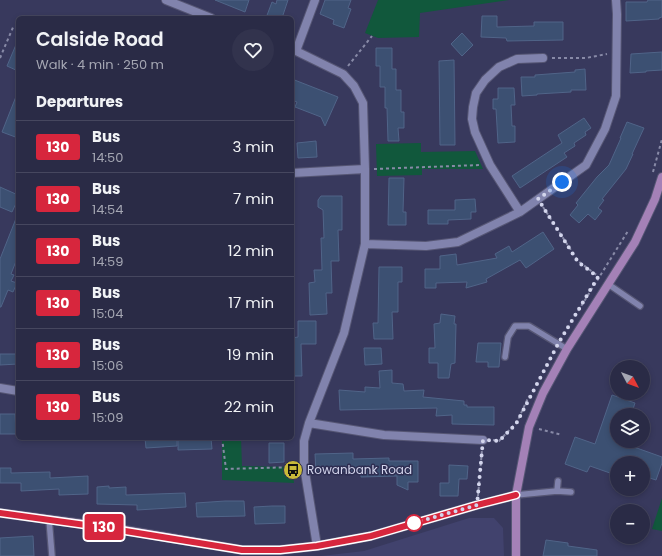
<!DOCTYPE html>
<meta charset="utf-8">
<style>
body{margin:0;font-family:Poppins,sans-serif;background:#32334d;color:#f1f3f6;height:100vh;display:flex;flex-direction:column;font-size:15px;white-space:nowrap}
*{box-sizing:border-box;margin:0}
p{font-size:13px;color:#a5a7b3}
.icon{flex:none;width:22px;height:22px;fill:none;stroke:currentColor;stroke-width:2;stroke-linecap:round;stroke-linejoin:round}
.map{position:relative;flex:1;overflow:hidden}
.sheet{position:absolute;left:16px;top:16px;width:278px;height:424px;display:flex;flex-direction:column;background:#2a2b46;border-radius:6px;box-shadow:0 2px 6px #0003,0 0 0 1px #46475f}
.sheet>*{flex:none}
.badge{padding:0 8px;border-radius:3px;font-size:14px;line-height:26px}
.needle{width:26px;rotate:131deg}
.buttons{position:absolute;left:610px;top:360px;display:grid;gap:8px}
.buttons a{display:grid;place-items:center;width:40px;height:40px;border-radius:50%;background:#2a2b46;box-shadow:0 2px 6px #0003,0 0 0 1px #46475f;font-size:20px}
.you{position:absolute;width:20px;height:20px;margin:-10px;border:3px solid #fff;border-radius:50%;background:#1a73e8;box-shadow:0 0 0 6px #1a73e833}
.map>.badge{position:absolute;translate:-50% -50%;box-shadow:0 0 0 2px #fff}
h2{padding:0 20px;font-size:15px;line-height:36px}
.round{display:grid;place-items:center;flex:none;width:42px;height:42px;border-radius:21px;background:#32334d}
.headline{display:flex;align-items:center;justify-content:space-between;height:68px;padding:0 20px}
h1{font-size:19px;font-weight:600;line-height:30px}
ul{padding:0;list-style:none}
li{display:flex;align-items:center;gap:12px;height:52px;padding:0 20px;border-top:1px solid #46475f}
li div{flex:1}
li b{display:block;font-size:15px}
li em{font-style:normal}
li .badge{min-width:44px;font-weight:700;text-align:center}
.map>svg:first-child{display:block}
</style>
<div class="map">
<svg width="662" height="556" viewBox="0 0 662 556">
<rect width="100%" height="100%" fill="#38395d"/>
<!-- built -->
<path fill="#41426d" d="M469 518H494L503 528 504 556H321L364 551Z"/>
<!-- green -->
<path fill="#11583c" d="M378 0H509L420 13 419 37 378 38 365 33Z
M421 143V152L475 151 483 169H422V175L377 176 376 144Z
M222 438H241L242 466 292 467 294 483 222 480Z
M662 498V531L652 529Z"/>
<!-- building -->
<path fill="#3c5072" stroke="#506488" d="M215 0H249L245 12Z
M277 0H288L282 18H266L272 2 276 4Z
M325 0H351L348 8 351 9 344 28 333 24 334 20 320 14Z
M648 0H662V17L659 18V19L626 21V2H647Z
M482 16H497V27L534 26V22H563V40L507 41 506 38 481 37Z
M462 33 473 45 462 56 451 44Z
M18 40V71L7 66Z
M376 48H392V69H396V90H401V112H404V128H398L399 141H388L387 108H385V87H380V66H376Z
M662 52V70L646 71V72L630 73 631 54Z
M454 60 455 145H440L439 61Z
M585 69 586 90H571V92L537 94V95L522 96 521 77H535V75L575 72V70Z
M292 79 338 97 325 126 321 117 295 107 297 102 292 100Z
M498 88H514L515 105H511L512 126H515V142L498 143 496 109H493V99H498Z
M17 94H18V138L2 132Z
M584 118 591 128 585 132 586 135 574 143 575 146 564 153 567 157 520 188 512 176 562 143 558 135Z
M627 122 644 128 632 154H633L626 169 602 199 604 200 598 208 602 211 595 220 588 214 579 223 570 215 578 205 576 203 597 177 609 165 621 138H620Z
M316 141 317 157 298 158 297 143Z
M389 178H404L403 212H406V225H388Z
M0 187 18 195V199L12 212 0 207Z
M321 196H342V230H338L339 261H331L332 293H326L327 314 310 315 309 283 315 282 314 270H322L321 238H324L323 210 318 207V200Z
M475 199 476 212H471V219L448 220V224H428V210H455V200Z
M17 216 18 256 11 274 14 275 11 281 17 283 13 292 8 290 1 307H0V259Z
M543 232 554 249 526 268 520 260 486 279 487 282 466 288 467 282 436 283V288H425V269H440V256L456 254 457 265 497 258 495 254 509 246 512 252Z
M379 267H402V282H398V312H392L393 339H374L373 323H378Z
M441 314 455 316 454 324H456L455 363 451 364 449 378H438V363H429V348H435L434 324 440 323Z
M298 321H316V344H301L302 376H292V338L298 337Z
M478 343H501L499 367H488V362H476Z
M364 348H381L382 364 365 365Z
M0 354H18V364L0 365Z
M392 370V383L403 384 404 391 424 390 423 397 464 401V405H467V407H494V425L452 424V415L436 416 437 408 340 410 339 390 365 392V387L380 388 379 371Z
M612 395 635 403 631 415H617V441L662 457V463L656 480 643 476V463H617V467L613 465 610 473 590 466 587 472 565 464 575 437 595 444Z
M0 414H15L16 434H0Z
M145 438H177V446L146 448Z
M178 438H211L212 449 178 450Z
M269 443H284V462L269 463Z
M353 453V459L389 458V461H418V482H408V490L397 485V476L361 477V471L316 472 315 454Z
M449 465 468 466 467 479H459L458 496H440V483H449Z
M0 468H11V473L50 472V478L88 476V494L59 495V489L21 491V483H0Z
M109 486V488L126 487V495L185 493 186 507 137 510V505L97 504V487Z
M225 501H244L245 516 197 517 196 503Z
M272 506H285V523L255 524 254 507Z
M33 536 34 556H0V538Z
M546 540 568 543V546L597 550V556H543Z"/>
<g fill="none" stroke-linecap="round" stroke-linejoin="round">
<defs>
<path id="lane" d="M608 284 640 306
M505 357 508 337 515 326H529L567 349
M557 491 558 481
M516 495 557 491 571 492
M49 519 52 556"/>
<path id="street" d="M166 0 211 18
M292 49 343 74 354 86 363 103 365 169V244L344 333 309 423 304 441V466L317 546
M296 51 315 0
M292 173 365 169
M520 212 490 165 475 132 472 119 473 107 476 93 485 80 499 67 517 59 543 58
M365 244 426 246 458 242 520 212 586 165 605 129 616 96 617 14 616 0
M0 388 18 391
M309 423 384 435 483 440"/>
<path id="secondary" d="M0 513 107 527 242 550H280L317 546 371 536 477 505 516 495
M516 556V495L529 427 543 393 567 349 635 242 655 199 662 177"/>
</defs>
<!-- lane casing -->
<use href="#lane" stroke="#565674" stroke-width="8"/>
<!-- street casing -->
<use href="#street" stroke="#565674" stroke-width="10"/>
<!-- secondary casing -->
<use href="#secondary" stroke="#565674" stroke-width="10"/>
<!-- path -->
<path stroke="#888aa7" stroke-width="2" stroke-dasharray="3 3" stroke-linecap="butt" d="M0 58 14 25
M552 58H586L607 54
M348 66 372 36
M374 169 480 165
M653 172 662 139
M543 207 578 261 598 276
M575 316 628 231
M516 424 529 396
M539 429 562 435
M222 438 226 469 295 467
M493 440 499 441 515 424
M478 496 482 450"/>
<!-- lane -->
<use href="#lane" stroke="#8183ad" stroke-width="5.5"/>
<!-- street -->
<use href="#street" stroke="#8183ad" stroke-width="8"/>
<!-- secondary -->
<use href="#secondary" stroke="#a481b7" stroke-width="8"/>
</g>
<g fill="none" stroke-linecap="round" stroke-linejoin="round">
<defs>
<path id="line" d="M0 513 107 528 242 550H280L317 546 371 536 477 505 516 495"/>
</defs>
<!-- line casing -->
<use href="#line" stroke="#fff" stroke-width="9"/>
<!-- line -->
<use href="#line" stroke="#d7263d" stroke-width="6"/>
<!-- walk -->
<path stroke="#d3d5ec" stroke-width="4" stroke-dasharray="0 7.2" d="M414 523 477 505 483 440 499 441 516 424 558 344 598 277 578 262 538 199 562 182"/>
</g>
<!-- icons -->
<defs>
<symbol id="bus-disc" viewBox="-11 -11 22 22"><circle r="9.5" fill="#caba39" stroke="#2e2e52"/><path d="M-5-6H5V4H4V6H2V4H-2V6H-4V4H-5ZM-3.5-4V0h7V-4ZM-3.5 1.2v1.5H-2V1.2ZM2 1.2v1.5H3.5V1.2Z" fill="#111"/></symbol>
</defs>
<g fill-rule="evenodd">
<use href="#bus-disc" x="282" y="459" width="22" height="22"/>
</g>
<!-- markers -->
<circle fill="#fff" stroke="#d7263d" stroke-width="2" cx="414" cy="523" r="8"/>
<g text-anchor="middle" stroke-width="3" stroke-linejoin="round" paint-order="stroke">
<!-- poi labels -->
<g font-size="12" fill="#d3d5ec" stroke="#2e2e52" text-anchor="start">
<text x="307" y="474">Rowanbank Road</text>
</g>
</g>
</svg>
<div class="buttons">
<a><svg class="needle" viewBox="-14 -14 28 28"><path d="M0-13l5 13h-10z" fill="#e53935"/><path d="M0 13l5-13h-10z" fill="#a5a7b3"/></svg></a>
<a><svg class="icon" aria-label="layers" viewBox="0 0 24 24"><path d="M12 4l9 5-9 5-9-5zM3 14l9 5 9-5"/></svg></a>
<a>+</a>
<a>−</a>
</div>
<div class="you" style="left:562px;top:182px"></div>
<b class="badge" style="left:104px;top:527px;background:#d7263d;color:#fff">130</b>
<section class="sheet">
<div class="headline"><div><h1>Calside Road</h1><p>Walk · 4 min · 250 m</p></div><a class="round"><svg class="icon" aria-label="heart" viewBox="0 0 24 24"><path d="M12 20l-8-8c-3-5 5-10 8-4 3-6 11-1 8 4z"/></svg></a></div>
<h2>Departures</h2>
<ul>
<li><span class="badge" style="background:#d7263d;color:#fff">130</span><div><b>Bus</b><p>14:50</p></div><em>3 min</em></li>
<li><span class="badge" style="background:#d7263d;color:#fff">130</span><div><b>Bus</b><p>14:54</p></div><em>7 min</em></li>
<li><span class="badge" style="background:#d7263d;color:#fff">130</span><div><b>Bus</b><p>14:59</p></div><em>12 min</em></li>
<li><span class="badge" style="background:#d7263d;color:#fff">130</span><div><b>Bus</b><p>15:04</p></div><em>17 min</em></li>
<li><span class="badge" style="background:#d7263d;color:#fff">130</span><div><b>Bus</b><p>15:06</p></div><em>19 min</em></li>
<li><span class="badge" style="background:#d7263d;color:#fff">130</span><div><b>Bus</b><p>15:09</p></div><em>22 min</em></li>
</ul>
</section>
</div>
